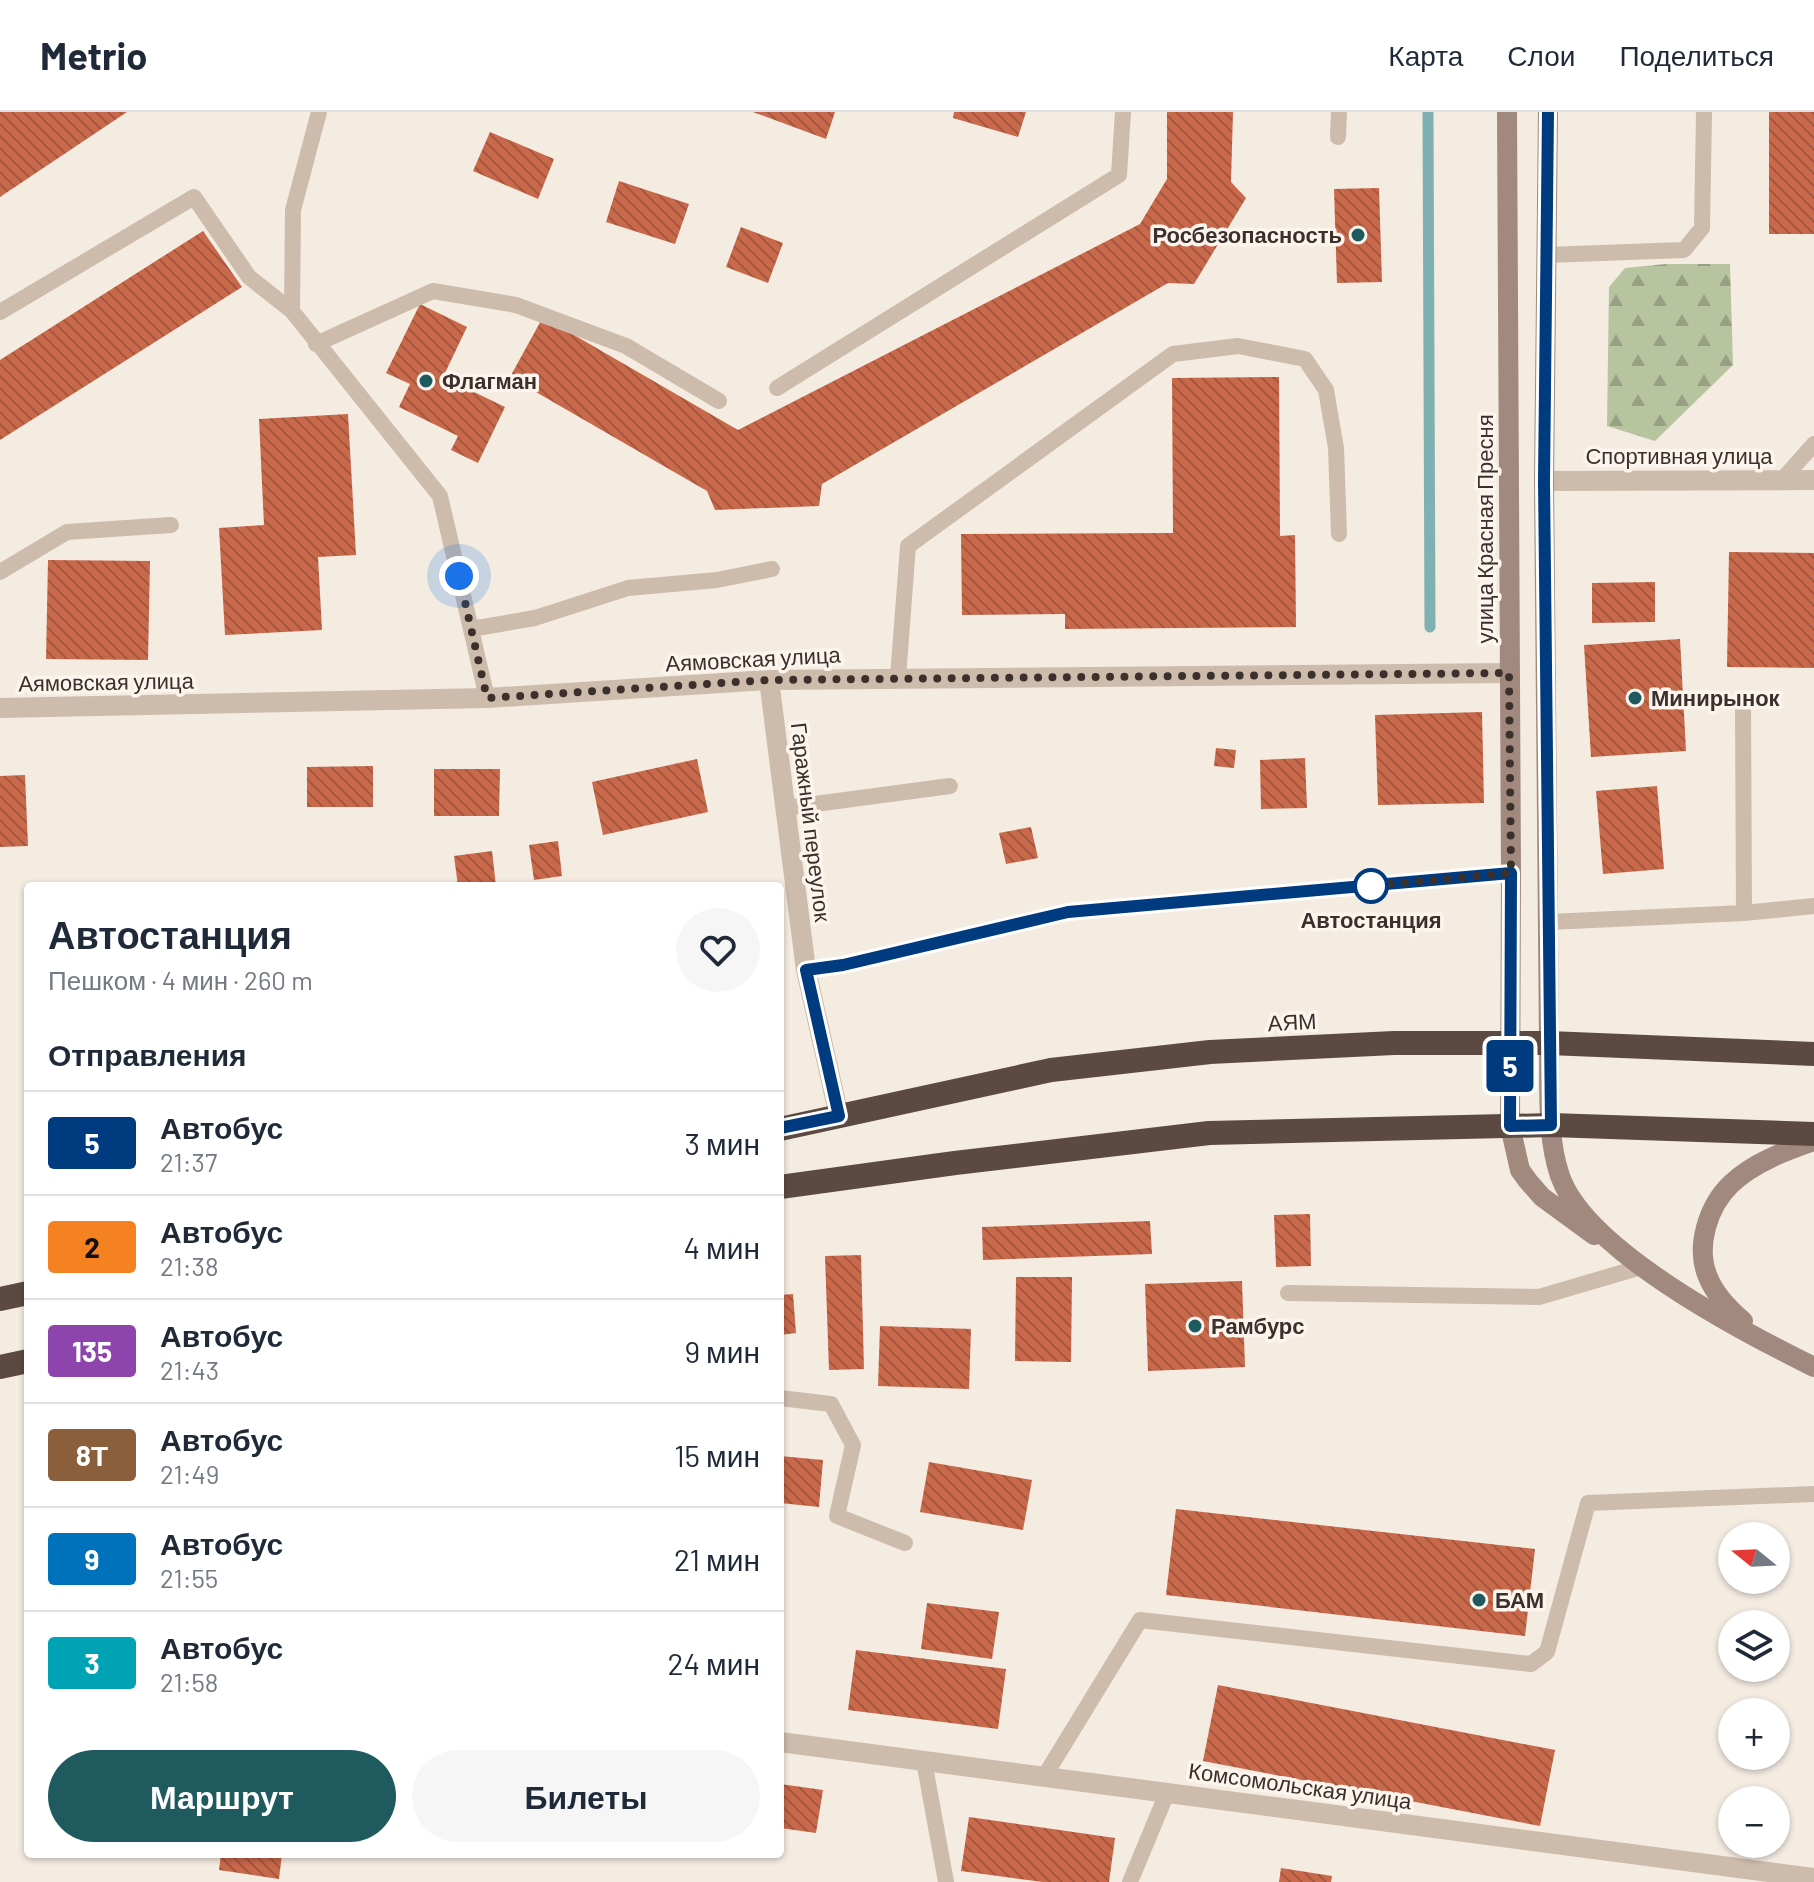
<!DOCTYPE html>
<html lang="ru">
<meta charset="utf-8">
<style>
body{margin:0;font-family:Barlow,sans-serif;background:#f6f6f7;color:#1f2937;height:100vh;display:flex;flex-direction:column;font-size:30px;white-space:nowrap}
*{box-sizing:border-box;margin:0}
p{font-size:26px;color:#747a83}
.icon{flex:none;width:44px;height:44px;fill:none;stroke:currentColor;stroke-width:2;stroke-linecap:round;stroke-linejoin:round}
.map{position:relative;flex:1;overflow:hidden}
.details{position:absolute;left:24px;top:770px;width:760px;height:976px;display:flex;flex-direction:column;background:#fff;border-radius:8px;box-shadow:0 2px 6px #0004}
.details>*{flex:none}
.badge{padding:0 16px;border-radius:6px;font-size:28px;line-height:52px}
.needle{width:52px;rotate:288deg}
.buttons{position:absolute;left:1718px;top:1410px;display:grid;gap:16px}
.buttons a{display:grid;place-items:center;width:72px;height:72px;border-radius:50%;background:#fff;box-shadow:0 2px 6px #0004;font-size:40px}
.you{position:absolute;width:40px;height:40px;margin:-20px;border:6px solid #fff;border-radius:50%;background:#1a73e8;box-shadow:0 0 0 12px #1a73e833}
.map>.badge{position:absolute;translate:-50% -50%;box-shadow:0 0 0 4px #fff}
h2{padding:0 24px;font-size:30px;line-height:72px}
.round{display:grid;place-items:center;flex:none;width:84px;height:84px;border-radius:42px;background:#f6f6f7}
.summary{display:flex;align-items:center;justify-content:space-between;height:136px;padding:0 24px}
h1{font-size:38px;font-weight:700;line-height:60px}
.cta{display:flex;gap:16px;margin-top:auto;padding:16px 24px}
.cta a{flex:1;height:92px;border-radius:48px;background:#1f5a5e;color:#fff;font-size:32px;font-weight:700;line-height:92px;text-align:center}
.cta a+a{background:#f6f6f7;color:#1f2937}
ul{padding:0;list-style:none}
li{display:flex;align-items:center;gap:24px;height:104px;padding:0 24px;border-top:2px solid #e0e1e3}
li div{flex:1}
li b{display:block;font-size:30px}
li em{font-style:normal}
li .badge{min-width:88px;font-weight:700;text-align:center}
header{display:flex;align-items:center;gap:48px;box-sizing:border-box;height:112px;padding:0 40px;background:#fff;border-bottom:2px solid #e0e1e3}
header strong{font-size:38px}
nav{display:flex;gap:44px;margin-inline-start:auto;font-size:28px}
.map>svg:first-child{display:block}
</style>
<header>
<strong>Metrio</strong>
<nav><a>Карта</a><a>Слои</a><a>Поделиться</a></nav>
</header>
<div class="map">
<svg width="1814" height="1770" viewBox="0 0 1814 1770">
<defs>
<pattern id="forest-firs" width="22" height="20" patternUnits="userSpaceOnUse" patternTransform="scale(2)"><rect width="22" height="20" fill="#b8c4a0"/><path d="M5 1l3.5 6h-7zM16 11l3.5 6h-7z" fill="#97a083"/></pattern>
<pattern id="building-back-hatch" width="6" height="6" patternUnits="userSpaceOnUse" patternTransform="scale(2)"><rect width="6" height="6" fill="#c8694b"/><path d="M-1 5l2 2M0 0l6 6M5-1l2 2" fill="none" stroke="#a4573f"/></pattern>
</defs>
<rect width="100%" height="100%" fill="#f4ebe1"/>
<!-- forest -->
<path fill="url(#forest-firs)" d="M1666 152H1730L1733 253 1655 329 1607 314 1609 175 1625 156Z"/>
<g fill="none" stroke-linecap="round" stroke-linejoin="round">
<!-- stream -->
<path stroke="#7fb0b2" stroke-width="11" d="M1428 0 1430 515"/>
</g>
<!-- building -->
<path fill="url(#building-back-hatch)" d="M0 0H127L0 85Z
M753 0H835L826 27Z
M954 0H1026L1018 25 953 6Z
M1167 0H1233L1231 70 1246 86 1194 172 1168 171 822 372 819 394 715 398 707 379 510 265 543 205 738 318 1140 112 1167 67Z
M1769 0H1814V122H1769Z
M490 20 554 47 538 87 473 59Z
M619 69 689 92 675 132 606 110Z
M1379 76 1382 170 1337 171 1334 77Z
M741 115 783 131 768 171 726 155Z
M203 119 242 175 0 328V248Z
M420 192 467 215 443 265 505 295 478 351 451 338 458 324 399 295 410 272 386 261Z
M1279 265 1280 424 1295 423 1296 515 1065 517V502L962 503 961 422 1173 421 1172 266Z
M348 302 356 443 318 445 322 518 225 523 219 416 264 413 259 307Z
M1729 440 1814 441V556L1727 555Z
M48 448 150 449 148 548 46 547Z
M1655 470V510L1592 511V471Z
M1680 527 1686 639 1591 645 1584 533Z
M1482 600 1484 691 1378 693 1375 603Z
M1216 636 1236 638 1234 656 1214 654Z
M1305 646 1307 696 1261 697 1260 648Z
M697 647 708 700 603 723 592 670Z
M373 654V695H307V655Z
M434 657H500L499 704H434Z
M25 663 28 734 0 735V664Z
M1657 674 1664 757 1603 762 1596 679Z
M1031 715 1038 746 1006 752 999 721Z
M558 729 562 764 534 768 529 733Z
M492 739 496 774H458L454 744Z
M1310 1102 1311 1154 1276 1155 1274 1103Z
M1150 1109 1152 1142 983 1148 982 1115Z
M861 1143 864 1257 829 1258 825 1144Z
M1016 1165H1072L1071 1250 1015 1249Z
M1242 1169 1245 1255 1148 1259 1145 1172Z
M793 1182 796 1221 780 1223V1183Z
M880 1214 971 1217 969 1277 878 1274Z
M780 1344 823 1348 819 1395 780 1391Z
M929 1350 1032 1368 1023 1418 920 1400Z
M1176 1397 1535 1437 1525 1524 1166 1483Z
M927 1491 999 1500 992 1547 921 1537Z
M856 1538 1006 1557 998 1617 848 1598Z
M1218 1573 1555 1638 1540 1714 1203 1649Z
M780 1672 823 1678 816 1721 780 1716Z
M969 1705 1115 1726 1109 1770H1043L961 1759Z
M221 1742H282L279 1767 219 1758Z
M1281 1756 1332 1764 1331 1770H1279Z"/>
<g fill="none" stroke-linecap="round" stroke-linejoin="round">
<!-- lane -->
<path stroke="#cdbbac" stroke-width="16" d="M319 0 293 98 292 199 440 384 487 586
M1338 25 1339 0
M1546 143 1684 138 1702 116 1704 0
M0 200 194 85 249 165 292 199
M316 232 433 179 516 193 626 234 719 289
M777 276 1119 63 1123 0
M1782 368 1814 332
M0 460 67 420 171 413
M471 517 535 506 628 476 717 468 772 457
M898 565 908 434 1173 242 1238 234 1305 247 1326 278 1336 336 1339 422
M1743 592 1744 801
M785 696 950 674
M1549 810 1744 801 1814 794
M806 858 843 853 1068 800 1511 761
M1288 1181 1539 1185 1641 1155
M780 1286 831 1292 853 1333 837 1404 905 1431
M924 1649 946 1770
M1044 1665 1140 1508 1531 1552 1547 1540 1588 1391 1814 1382
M1130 1770 1167 1681"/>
<!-- street -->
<path stroke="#cdbbac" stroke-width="20" d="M1544 369 1814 368
M769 568 806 858 839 1004
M0 596 487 586 769 568 1509 561
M780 1630 1814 1766"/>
<!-- secondary -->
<path stroke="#a18a7d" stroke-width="20" d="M1507 0 1511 761 1510 1014 1520 1058 1528 1069 1542 1085 1594 1123
M1548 0 1544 369 1549 931C1550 973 1546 1023 1560 1064 1586 1139 1745 1221 1814 1255
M1743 1209C1729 1197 1715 1183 1708 1165 1695 1135 1708 1094 1731 1072 1753 1051 1785 1039 1814 1029"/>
<!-- highway -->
<path stroke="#5c4a42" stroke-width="24" d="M780 1017 1051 958 1210 940 1394 931H1549L1814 942
M780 1075 955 1051 1209 1021 1551 1013 1814 1022
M0 1187 28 1181
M0 1255 28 1249"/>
</g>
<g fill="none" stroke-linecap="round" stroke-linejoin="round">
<defs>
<path id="line" d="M780 1016 839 1004 806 858 843 853 1068 800 1511 761 1510 1014 1551 1013 1544 369 1548 0"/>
</defs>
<!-- line casing -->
<use href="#line" stroke="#fff" stroke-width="18"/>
<!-- line -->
<use href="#line" stroke="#003b80" stroke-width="12"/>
<!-- walk -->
<path stroke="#3b302b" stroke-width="8" stroke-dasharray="0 14.4" d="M459 464 487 586 769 568 1509 561 1511 761 1366 774H1371"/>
</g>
<!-- markers -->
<g fill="#1f5a5e" stroke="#fbf5ee" stroke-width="3">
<circle cx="1358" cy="123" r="8"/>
<circle cx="426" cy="269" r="8"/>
<circle cx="1635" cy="586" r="8"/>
<circle cx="1195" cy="1214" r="8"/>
<circle cx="1479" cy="1488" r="8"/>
</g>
<circle fill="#fff" stroke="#003b80" stroke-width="4" cx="1371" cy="774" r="16"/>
<g text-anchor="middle" stroke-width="7" stroke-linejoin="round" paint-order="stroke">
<!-- poi labels -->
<g font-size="22" font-weight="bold" fill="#3b302b" stroke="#fbf5ee" text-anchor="start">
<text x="1342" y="131" text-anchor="end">Росбезопасность</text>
<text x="442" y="277">Флагман</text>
<text x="1651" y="594">Минирынок</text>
<text x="1211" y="1222">Рамбурс</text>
<text x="1495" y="1496">БАМ</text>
</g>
<!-- street labels -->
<g font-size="22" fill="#3b302b" stroke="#fbf5ee">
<text x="1679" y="352">Спортивная улица</text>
<text transform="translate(1485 417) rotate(-90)" y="8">улица Красная Пресня</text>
<text transform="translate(753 547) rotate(-3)" y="8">Аямовская улица</text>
<text transform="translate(106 570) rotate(-1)" y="8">Аямовская улица</text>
<text transform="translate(811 710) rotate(83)" y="8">Гаражный переулок</text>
<text transform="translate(1292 910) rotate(-3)" y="8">АЯМ</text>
<text transform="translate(1300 1674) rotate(8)" y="8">Комсомольская улица</text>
</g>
<!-- stop labels -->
<g font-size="22" font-weight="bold" fill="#3b302b" stroke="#fbf5ee">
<text x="1371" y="816">Автостанция</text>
</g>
</g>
</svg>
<div class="buttons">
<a><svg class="needle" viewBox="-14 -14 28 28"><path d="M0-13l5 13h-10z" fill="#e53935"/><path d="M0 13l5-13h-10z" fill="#747a83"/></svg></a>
<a><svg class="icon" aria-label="layers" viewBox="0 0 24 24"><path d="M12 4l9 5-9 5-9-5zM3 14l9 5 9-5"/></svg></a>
<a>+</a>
<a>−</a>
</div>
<div class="you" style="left:459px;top:464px"></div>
<b class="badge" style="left:1510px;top:954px;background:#003b80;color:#fff">5</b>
<section class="details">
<div class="summary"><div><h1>Автостанция</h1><p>Пешком · 4 мин · 260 m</p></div><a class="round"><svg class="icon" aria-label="heart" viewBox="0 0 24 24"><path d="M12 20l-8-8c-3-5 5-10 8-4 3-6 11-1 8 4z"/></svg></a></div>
<h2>Отправления</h2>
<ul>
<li><span class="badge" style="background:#003b80;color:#fff">5</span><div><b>Автобус</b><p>21:37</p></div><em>3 мин</em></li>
<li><span class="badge" style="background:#f58220;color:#111">2</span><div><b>Автобус</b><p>21:38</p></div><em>4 мин</em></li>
<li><span class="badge" style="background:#8e44ad;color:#fff">135</span><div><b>Автобус</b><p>21:43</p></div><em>9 мин</em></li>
<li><span class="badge" style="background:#8b5e3c;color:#fff">8Т</span><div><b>Автобус</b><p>21:49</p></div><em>15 мин</em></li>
<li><span class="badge" style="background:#0072bc;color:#fff">9</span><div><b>Автобус</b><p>21:55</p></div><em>21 мин</em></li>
<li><span class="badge" style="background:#00a3b4;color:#fff">3</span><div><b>Автобус</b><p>21:58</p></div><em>24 мин</em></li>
</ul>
<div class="cta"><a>Маршрут</a><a>Билеты</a></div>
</section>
</div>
